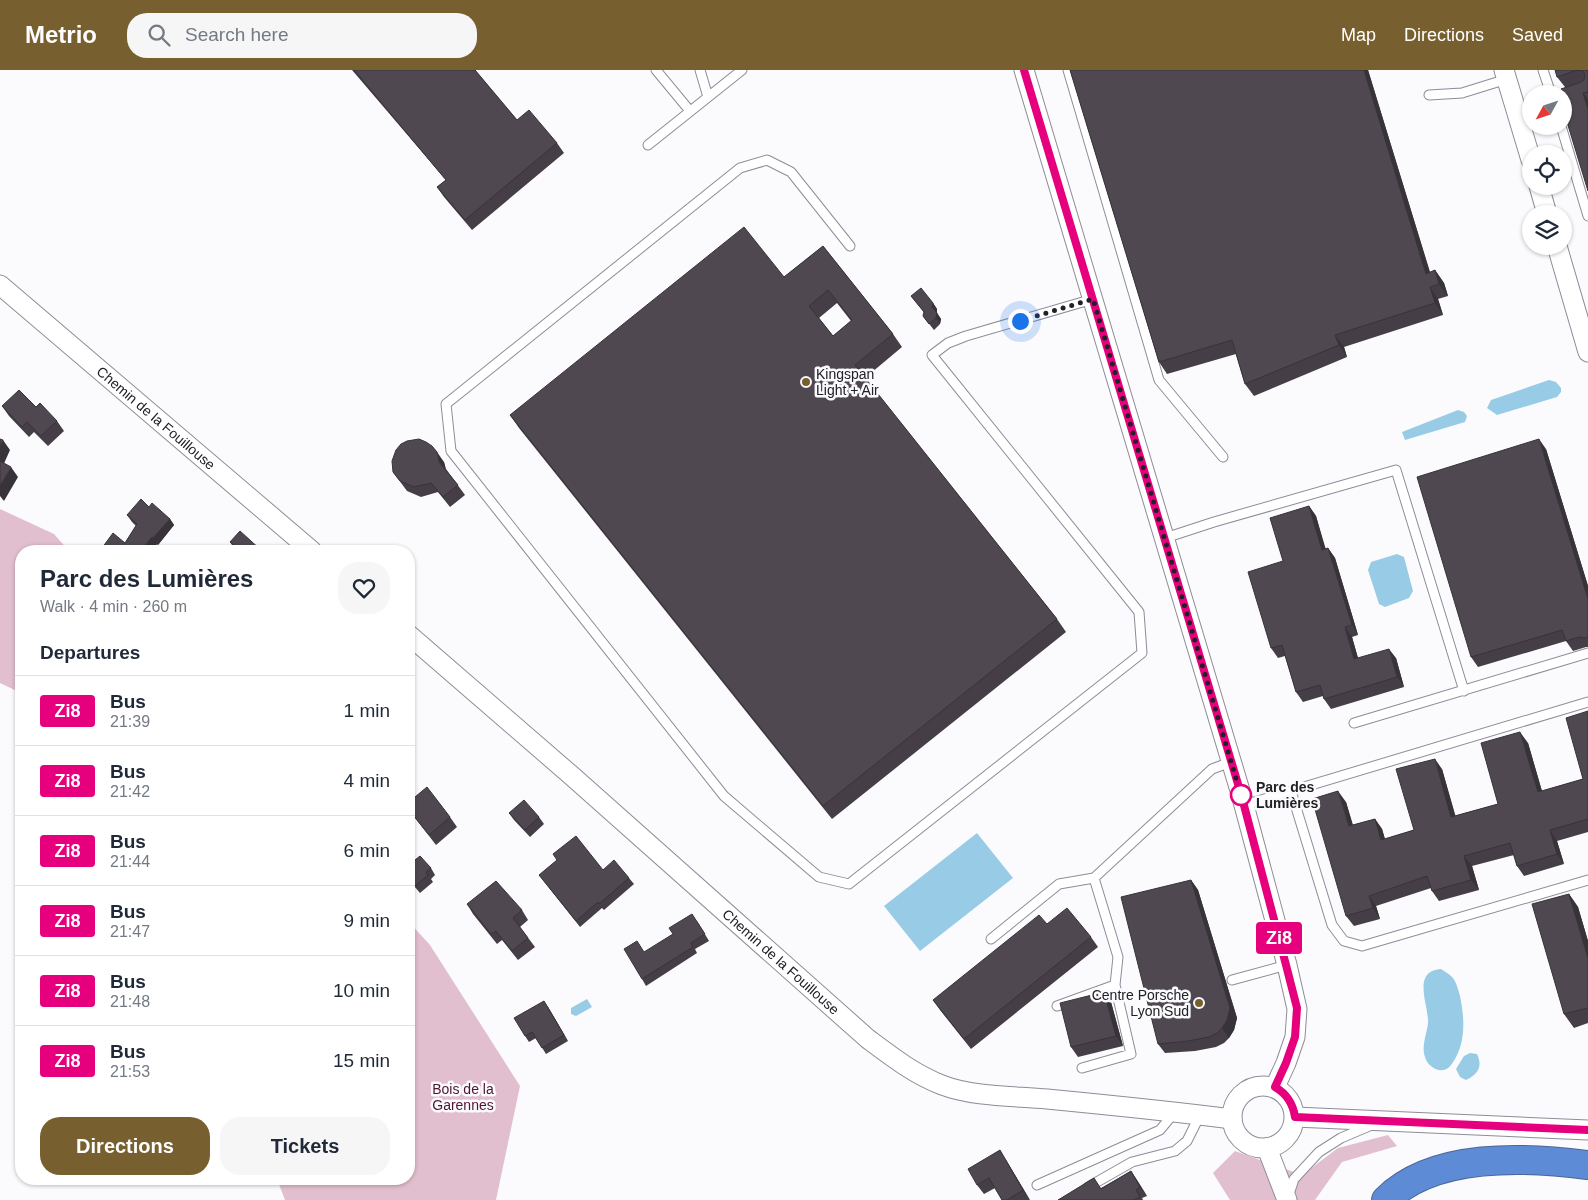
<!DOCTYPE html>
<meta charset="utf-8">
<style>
body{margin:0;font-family:Arial,sans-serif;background:#f6f6f7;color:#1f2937;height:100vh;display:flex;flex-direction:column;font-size:19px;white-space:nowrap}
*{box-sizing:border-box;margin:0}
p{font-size:16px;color:#747a83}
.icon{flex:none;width:28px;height:28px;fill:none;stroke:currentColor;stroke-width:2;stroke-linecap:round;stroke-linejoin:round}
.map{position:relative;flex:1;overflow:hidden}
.sheet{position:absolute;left:15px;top:475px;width:400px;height:640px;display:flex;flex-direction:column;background:#fff;border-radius:20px;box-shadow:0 1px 4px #0004}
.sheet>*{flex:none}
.badge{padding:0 10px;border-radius:4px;font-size:18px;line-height:32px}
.needle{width:32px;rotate:230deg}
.buttons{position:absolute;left:1522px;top:15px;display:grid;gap:10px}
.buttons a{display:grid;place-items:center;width:50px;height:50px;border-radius:50%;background:#fff;box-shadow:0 1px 4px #0004;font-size:25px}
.you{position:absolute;width:25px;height:25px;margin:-12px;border:4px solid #fff;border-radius:50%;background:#1a73e8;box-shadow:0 0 0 8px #1a73e833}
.map>.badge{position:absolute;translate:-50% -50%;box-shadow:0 0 0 2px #fff}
h2{padding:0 25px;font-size:19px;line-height:45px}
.round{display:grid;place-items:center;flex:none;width:52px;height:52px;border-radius:20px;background:#f6f6f7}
.overview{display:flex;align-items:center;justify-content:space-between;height:85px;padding:0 25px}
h1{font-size:24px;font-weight:700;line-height:38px}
.button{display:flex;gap:10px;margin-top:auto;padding:10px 25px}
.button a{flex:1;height:58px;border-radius:20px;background:#785f30;color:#fff;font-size:20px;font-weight:700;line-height:58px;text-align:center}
.button a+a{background:#f6f6f7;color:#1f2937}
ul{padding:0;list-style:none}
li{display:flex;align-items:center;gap:15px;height:70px;padding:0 25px;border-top:1px solid #e0e1e3}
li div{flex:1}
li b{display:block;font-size:19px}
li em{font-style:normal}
li .badge{min-width:55px;font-weight:700;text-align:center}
header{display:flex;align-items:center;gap:30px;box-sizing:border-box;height:70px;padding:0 25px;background:#785f30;color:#fff}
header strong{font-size:24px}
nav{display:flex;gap:28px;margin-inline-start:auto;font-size:18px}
.search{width:350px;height:45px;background:#f6f6f7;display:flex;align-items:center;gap:12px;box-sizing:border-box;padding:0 18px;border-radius:20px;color:#747a83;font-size:19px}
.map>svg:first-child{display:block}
</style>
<header>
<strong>Metrio</strong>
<div class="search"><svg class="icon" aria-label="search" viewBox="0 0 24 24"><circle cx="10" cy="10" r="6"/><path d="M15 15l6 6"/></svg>Search here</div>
<nav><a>Map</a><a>Directions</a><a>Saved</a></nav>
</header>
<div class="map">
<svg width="1588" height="1130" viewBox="0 0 1588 1130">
<rect width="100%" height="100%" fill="#fbfbfd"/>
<!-- green -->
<path fill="#e2bfce" d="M0 439 54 464 69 481H21V623L0 613Z
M409 852 430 875 520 1016 496 1130H285L277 1109H409Z
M1388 1065 1397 1076 1342 1092 1315 1130H1230L1213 1103 1235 1081 1302 1105 1338 1078Z"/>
<!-- water -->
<path fill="#98cce6" d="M1549 310 1556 312 1561 318V322L1557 327 1497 345 1487 338 1491 330Z
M1458 340 1464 342 1467 346 1465 352 1405 370 1402 362Z
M1397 484 1404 487 1413 521 1409 528 1385 537 1379 534 1368 500 1371 492Z
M977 763 1013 808 920 881 884 836Z
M1441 899C1444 901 1448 903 1451 906 1456 910 1458 919 1460 926 1465 950 1466 975 1451 995 1443 1006 1428 998 1425 987 1421 977 1427 963 1428 953 1429 936 1411 901 1441 899Z
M587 929 592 937 576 946 571 944V938Z
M1470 983 1477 984C1483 996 1478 1005 1466 1010L1460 1007 1456 999 1464 986Z"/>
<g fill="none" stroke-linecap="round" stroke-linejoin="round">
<defs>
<path id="lane" d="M656 0 690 41
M700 0 708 27
M1068 0 1159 310 1223 387
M1543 0 1551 24
M1429 25 1462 23 1507 9
M1517 41 1531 37
M1561 56 1588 146
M648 75 742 0
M850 176 791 102 767 90 740 98 446 334 451 381 724 726 819 807 849 814 1142 583 1139 542 932 285 948 273 966 266 1093 229
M1165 468 1214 452 1396 400 1464 621
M1354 653 1588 583
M1291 721 1332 855 1344 871 1362 876 1588 810
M1244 735 1588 632
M991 869 1059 814 1094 808
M1232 910 1287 895
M1057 936 1115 915
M1082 998 1131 984 1115 915 1118 887 1094 808 1212 699 1231 692
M1037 1115 1160 1060 1169 1049 1170 1041
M1088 1117 1132 1092 1175 1081 1187 1071 1200 1045
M1288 1127 1294 1109 1319 1082 1341 1068 1374 1054"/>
<g id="street">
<path d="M1024 0 1241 724 1287 895 1297 939 1295 967 1286 993 1275 1017"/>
<path d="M1504 0 1531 90"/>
<path d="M1539 116 1547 144"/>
<path d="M1557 176 1588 282"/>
<path id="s1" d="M0 215 312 481"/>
<path id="s2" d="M409 565 572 706 868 969C892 987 914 1004 942 1015 973 1027 1014 1026 1047 1029 1109 1035 1170 1041 1232 1049"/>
<circle cx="1263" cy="1047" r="31"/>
<path d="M1295 1047 1588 1060"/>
<path d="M1267 1078 1287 1130"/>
</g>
<path id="highway" d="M1386 1130C1434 1082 1526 1087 1588 1095"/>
</defs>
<!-- lane casing -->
<use href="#lane" stroke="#8d8c99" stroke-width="11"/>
<!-- street casing -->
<use href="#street" stroke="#8d8c99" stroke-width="21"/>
<!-- highway casing -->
<use href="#highway" stroke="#486698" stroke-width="30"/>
<!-- lane -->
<use href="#lane" stroke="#fff" stroke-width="9"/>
<!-- street -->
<use href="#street" stroke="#fff" stroke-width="19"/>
<!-- highway -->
<use href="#highway" stroke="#5e8bd6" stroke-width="28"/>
</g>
<!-- wall -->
<path fill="#453e46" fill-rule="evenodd" d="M352 0H475L517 50 557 73 564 83 472 160 444 127 437 117 446 110Z
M1070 0H1368L1430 202 1435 200 1444 213 1448 226 1438 229 1443 245 1344 277 1347 287 1254 326 1245 314 1236 284 1167 304 1159 292Z
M1555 0H1588V121L1570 51 1565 17 1557 7Z
M823 176 893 264 902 277 865 308 1057 549 1066 562 832 749 519 358 510 345 784 207ZM837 233 851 251 833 266 819 248Z
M911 226 933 233 937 239V243L941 249 940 254 934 260 923 246 924 242Z
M2 336 36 337 57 351 64 361 48 376 34 362 29 367 9 346Z
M1546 379 1588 516V577H1586L1573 581 1566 571 1478 597 1471 587Z
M444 392 446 399 465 425 450 437 438 422 421 427 407 421 393 402Z
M1309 436 1316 446 1325 479 1328 478 1335 488 1358 565 1352 567 1358 588H1396L1404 617 1331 639 1324 629 1323 626 1303 632 1296 622 1285 586 1278 588 1271 578 1283 491Z
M149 437 170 449 174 455 158 475 157 474 151 481H104L102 478 125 473 136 456 132 452 127 445Z
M230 472 262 481H238L234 478Z
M1588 641V762L1557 771 1564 794 1524 806 1517 796 1514 785 1472 796 1479 820 1439 831 1432 821 1431 818 1376 836 1380 849 1354 856 1346 846V732L1353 755 1375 749 1382 759 1385 769 1414 760 1442 699 1455 746 1498 734 1528 673 1542 721 1583 709Z
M409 732 450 747 457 757 436 775 409 740Z
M509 743 539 747 544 754 530 767 514 750Z
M415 790 431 798 435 805 431 809 433 812 420 823 409 810V794Z
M603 800 629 808 634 814 604 840 602 838 580 857 539 805Z
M1191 810 1198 820 1237 948 1234 960 1229 968 1224 973 1216 977 1195 981 1165 983 1158 974Z
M1569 824 1578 837 1588 871V953L1574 958 1564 944Z
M467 834 522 840 528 850 520 857 535 877 518 890 502 870 497 874 473 844Z
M697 851 709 871 695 879 697 883 646 916 642 909Z
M1047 854 1091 867 1098 877 971 979 940 940 933 930Z
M1104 922 1111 932 1123 976 1078 987 1071 977Z
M548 937 568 971 546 984 536 968 529 972 525 966Z
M1006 1090 1030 1130H1002L995 1118 984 1124 977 1115Z
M1131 1101 1147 1126 1142 1128 1143 1130H1058L1101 1118Z"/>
<!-- shaded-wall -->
<path fill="#383239" d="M1364 0H1368L1434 216 1426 204Z
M1583 23 1588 30V39Z
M1435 200 1444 213 1448 226 1439 214Z
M1430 217 1438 229 1443 245 1435 233Z
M933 233 937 239 936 243 932 237Z
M937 243 941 249 940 254 936 248Z
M1335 265 1344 277 1347 287 1339 275Z
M1539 369 1546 379 1588 516V529Z
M3 370 10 380 2 398 0 395V377Z
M437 382 444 392 446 402 439 392Z
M11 397 18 407 4 431 0 426V416Z
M1309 436 1316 446 1329 490 1322 480Z
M170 449 174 455 158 475 153 468Z
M152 467 157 474 151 481H141Z
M1328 478 1335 488 1358 565 1352 555Z
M1345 557 1352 567 1361 599 1354 589Z
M1389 579 1396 588 1404 617 1397 607Z
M1520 662 1528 673 1545 732 1538 722Z
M1435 689 1442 699 1459 758 1451 747Z
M1338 721 1346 732 1356 767 1349 756Z
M1375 749 1382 759 1388 780 1381 770Z
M1550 760 1557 771 1564 794 1557 784Z
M1464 786 1472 796 1479 820 1471 810Z
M1191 810 1198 820 1237 948 1234 960 1229 968 1222 958Z
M1569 824 1578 837 1588 871V888Z
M1369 826 1376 836 1380 849 1373 838Z
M1104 922 1111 932 1123 976 1116 966Z
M544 931 548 937 568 971 564 965Z
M1000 1080 1030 1130 1023 1120Z
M1131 1101 1137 1110 1147 1126 1140 1117Z"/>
<!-- building -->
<path fill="#504851" stroke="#383239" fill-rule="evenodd" d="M354 0H475L517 50 529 40 557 73 465 150 437 117 446 110Z
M1070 0H1364L1426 204 1435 200 1439 214 1430 217 1435 233 1335 265 1339 275 1245 314 1232 270 1159 292Z
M1555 0H1577L1557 7Z
M1577 0H1587L1588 2V22L1583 23 1588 39V121L1567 52 1570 51 1564 29V24H1562L1561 19 1581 12 1584 10 1585 5 1583 1Z
M744 157 784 207 823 176 893 264 855 295 1057 549 823 736 510 345ZM828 220 852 250 833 266 809 236Z
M921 218 933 233 932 237 937 243 936 248 929 254 923 246 924 242 911 226Z
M19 320 36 337 40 333 57 351 41 366 27 352 22 357 2 336Z
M0 369 3 370 0 377Z
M419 369 426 372 432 376 437 382 439 392 458 415 443 427 431 413 414 417 400 411 393 402 392 391 396 380 401 374 407 371Z
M1539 369 1588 529V567L1585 568 1579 567 1566 571 1562 560 1471 587 1417 407Z
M0 391 11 397 0 416Z
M141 429 149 437 152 433 170 449 153 468 152 467 141 481H106L102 478 113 463 125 473 137 454 127 445Z
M1309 436 1322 480 1328 478 1352 555 1345 557 1354 589 1389 579 1397 607 1324 629 1320 615 1296 622 1282 575 1271 578 1248 502 1283 491 1270 448Z
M240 461 262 481H240L230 472Z
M1588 641V749L1550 760 1557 784 1517 796 1510 773 1464 786 1471 810 1432 821 1427 806 1369 826 1373 838 1346 846 1312 729 1338 721 1349 756 1375 749 1381 770 1414 760 1396 699 1435 689 1451 747 1498 734 1481 673 1520 662 1538 722 1583 709 1566 648Z
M427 717 450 747 429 765 409 740V732Z
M524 730 539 747 525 760 509 743Z
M576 766 603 800 614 790 629 808 599 834 598 832 576 851 539 805 557 790 553 784Z
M420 786 431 798 426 802 428 805 415 816 409 809V794L414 789 415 790Z
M1191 810 1230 938 1227 950 1222 958 1217 963 1209 967 1188 971 1158 974 1121 827Z
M496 811 522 840 513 848 528 868 512 881 496 861 491 864 467 834Z
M1569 824 1588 888V938L1564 944 1532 834Z
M1067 838 1091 867 964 969 933 930 1039 845 1047 854Z
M692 844 705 864 691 873 693 877 642 909 624 879 637 871 644 882 673 864 669 858Z
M1104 922 1116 966 1071 977 1060 933Z
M544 931 564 965 542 978 532 962 525 966 514 948Z
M1000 1080 1023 1120 1007 1130H1002L989 1108 977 1115 968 1099Z
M1131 1101 1140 1117 1136 1120 1140 1127 1134 1130H1058L1094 1108 1101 1119Z"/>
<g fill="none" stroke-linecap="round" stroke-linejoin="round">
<defs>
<path id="line" d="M1024 0 1241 724 1286 895 1297 938 1295 967 1286 993 1275 1017C1287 1024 1293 1033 1295 1047L1588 1060"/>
</defs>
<!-- line casing -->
<use href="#line" stroke="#fff" stroke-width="11"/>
<!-- line -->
<use href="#line" stroke="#e6007e" stroke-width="8"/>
<!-- walk -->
<path stroke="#202025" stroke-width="5" stroke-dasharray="0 9" d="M1020 251 1093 229 1241 725"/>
</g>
<!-- markers -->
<g fill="#785f30" stroke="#fbfbfd" stroke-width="2">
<circle cx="806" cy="312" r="5"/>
<circle cx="1199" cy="933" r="5"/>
</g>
<circle fill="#fff" stroke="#e6007e" stroke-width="2.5" cx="1241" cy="725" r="10"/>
<g text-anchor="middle" stroke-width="5" stroke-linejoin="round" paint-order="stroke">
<!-- poi labels -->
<g font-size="14" fill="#202025" stroke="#fbfbfd" text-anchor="start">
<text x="816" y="309">Kingspan<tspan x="816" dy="16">Light + Air</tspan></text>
<text x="1189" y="930" text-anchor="end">Centre Porsche<tspan x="1189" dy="16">Lyon Sud</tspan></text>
</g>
<!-- street labels -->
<g font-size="14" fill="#202025" stroke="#fbfbfd">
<text dy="5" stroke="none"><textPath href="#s1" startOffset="205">Chemin de la Fouillouse</textPath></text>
<text dy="5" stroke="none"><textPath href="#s2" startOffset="495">Chemin de la Fouillouse</textPath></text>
</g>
<!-- stop labels -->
<g font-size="14" font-weight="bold" fill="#202025" stroke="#fbfbfd" text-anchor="start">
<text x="1256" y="722">Parc des<tspan x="1256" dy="16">Lumières</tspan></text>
</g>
<!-- park labels -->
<g font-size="14" fill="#4f1434" stroke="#fbfbfd">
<text x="463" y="1024">Bois de la<tspan x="463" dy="16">Garennes</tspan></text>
</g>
</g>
</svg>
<div class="buttons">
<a><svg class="needle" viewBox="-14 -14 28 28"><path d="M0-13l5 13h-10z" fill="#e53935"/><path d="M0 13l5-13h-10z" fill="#747a83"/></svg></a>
<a><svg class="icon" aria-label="locate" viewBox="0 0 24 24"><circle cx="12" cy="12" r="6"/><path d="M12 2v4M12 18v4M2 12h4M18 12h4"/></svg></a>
<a><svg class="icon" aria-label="layers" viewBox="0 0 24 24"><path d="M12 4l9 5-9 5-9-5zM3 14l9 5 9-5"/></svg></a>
</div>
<div class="you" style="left:1020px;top:251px"></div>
<b class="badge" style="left:1279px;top:868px;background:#e6007e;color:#fff">Zi8</b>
<section class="sheet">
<div class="overview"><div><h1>Parc des Lumières</h1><p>Walk · 4 min · 260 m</p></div><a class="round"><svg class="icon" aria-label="heart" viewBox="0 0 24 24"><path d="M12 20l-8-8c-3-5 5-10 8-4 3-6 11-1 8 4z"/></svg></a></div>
<h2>Departures</h2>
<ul>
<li><span class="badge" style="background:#e6007e;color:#fff">Zi8</span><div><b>Bus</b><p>21:39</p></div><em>1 min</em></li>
<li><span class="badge" style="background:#e6007e;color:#fff">Zi8</span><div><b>Bus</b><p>21:42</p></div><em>4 min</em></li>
<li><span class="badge" style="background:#e6007e;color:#fff">Zi8</span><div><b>Bus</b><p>21:44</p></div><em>6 min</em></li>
<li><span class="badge" style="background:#e6007e;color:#fff">Zi8</span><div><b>Bus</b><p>21:47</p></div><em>9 min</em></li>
<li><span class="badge" style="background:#e6007e;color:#fff">Zi8</span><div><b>Bus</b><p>21:48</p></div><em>10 min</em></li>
<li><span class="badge" style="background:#e6007e;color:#fff">Zi8</span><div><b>Bus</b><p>21:53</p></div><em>15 min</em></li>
</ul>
<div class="button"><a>Directions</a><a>Tickets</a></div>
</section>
</div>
